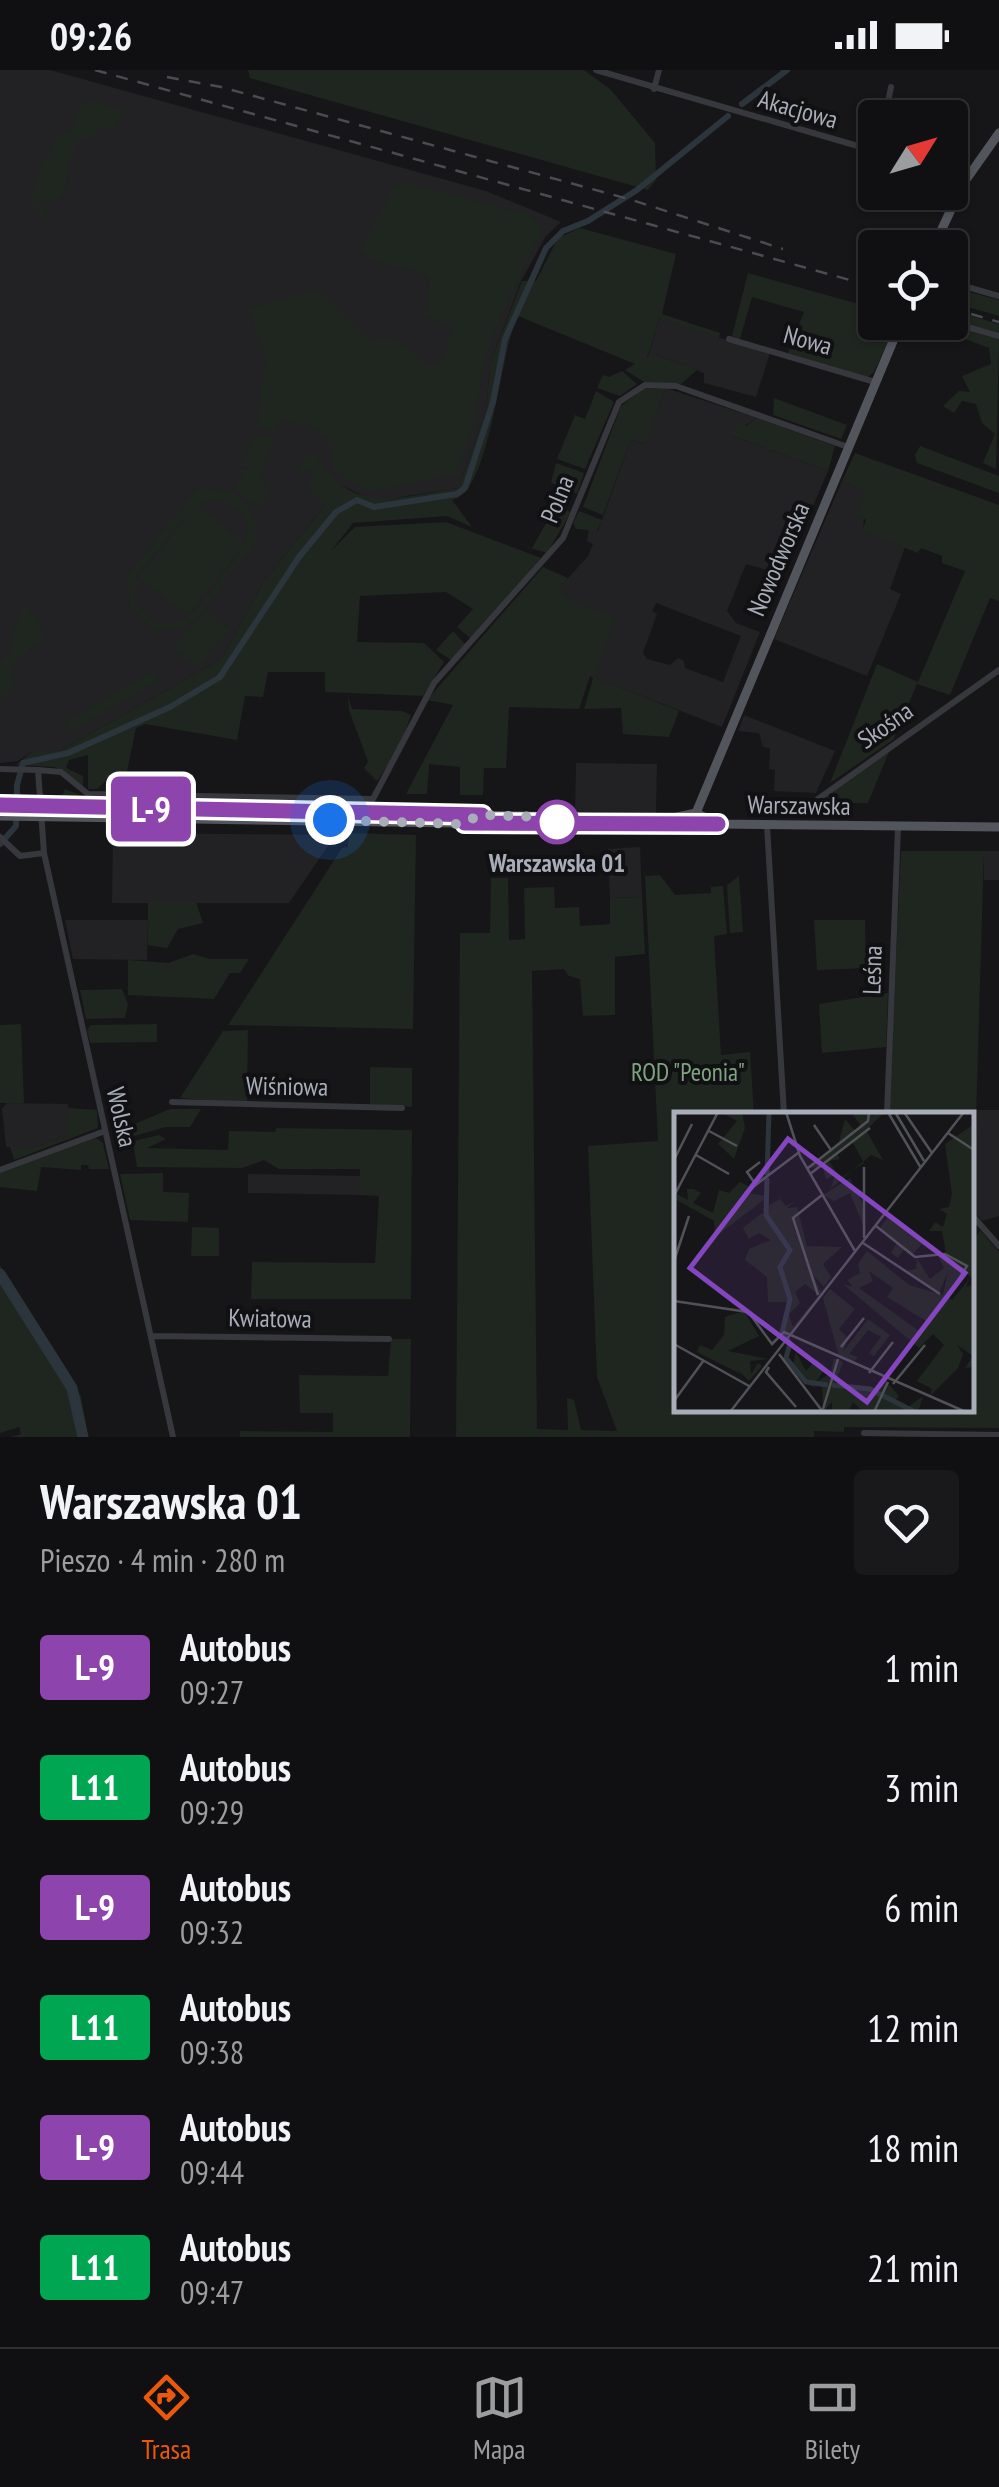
<!DOCTYPE html>
<html lang="pl">
<meta charset="utf-8">
<style>
body{margin:0;font-family:"PT Sans Narrow",sans-serif;background:#19191b;color:#f1f3f6;height:100vh;display:flex;flex-direction:column;font-size:38px;white-space:nowrap}
*{box-sizing:border-box;margin:0}
p{font-size:32px;color:#9c9d9f}
.icon{flex:none;width:55px;height:55px;fill:none;stroke:currentColor;stroke-width:2;stroke-linecap:round;stroke-linejoin:round}
.map{position:relative;height:1367px;overflow:hidden}
.panel{display:flex;flex-direction:column;background:#101012;flex:1}
.panel>*{flex:none}
.badge{padding:0 20px;border-radius:8px;font-size:35px;line-height:65px}
.needle{width:65px;rotate:53deg}
.controls{position:absolute;left:858px;top:30px;display:grid;gap:20px}
.controls a{display:grid;place-items:center;width:110px;height:110px;border-radius:10px;background:#101012;box-shadow:0 2px 8px #0004,0 0 0 2px #303032;font-size:50px}
.you{position:absolute;width:50px;height:50px;margin:-25px;border:8px solid #fff;border-radius:50%;background:#1a73e8;box-shadow:0 0 0 15px #1a73e833}
.map>.badge{position:absolute;translate:-50% -50%;box-shadow:0 0 0 5px #fff}
.round{display:grid;place-items:center;flex:none;width:105px;height:105px;border-radius:10px;background:#19191b}
.headline{display:flex;align-items:center;justify-content:space-between;height:170px;padding:0 40px}
h1{font-size:48px;font-weight:800;line-height:75px}
ul{padding:0;list-style:none}
li{display:flex;align-items:center;gap:30px;height:120px;padding:0 40px}
li div{flex:1}
li b{display:block;font-size:38px}
li em{font-style:normal}
li .badge{min-width:110px;font-weight:700;text-align:center}
.status{display:flex;justify-content:space-between;align-items:center;height:70px;padding:0 50px;background:#101012;direction:ltr}
.status svg{height:28px;fill:currentColor}
.tab-bar{display:flex;justify-content:space-around;align-items:center;height:140px;border-top:2px solid #303032;background:#101012;font-size:28px;color:#9c9d9f}
.tab-bar a{display:grid;justify-items:center;gap:5px}
.tab-bar .active{color:#ea580c}
.map>svg:first-child{display:block}
</style>
<div class="status"><b>09:26</b><svg viewBox="0 0 49 12"><path d="M0 12V9h3v3zM5 12V6h3v6zM10 12V3h3v9zM15 12V0h3v12zM26 1h20v11H26zM47 4h2v5h-2z"/></svg></div>
<div class="map">
<svg width="999" height="1367" viewBox="0 0 999 1367">
<rect width="100%" height="100%" fill="#161618"/>
<!-- built -->
<path fill="#222225" fill-rule="evenodd" d="M0 0H50L486 121 561 152 546 166 521 211 490 294 486 342 458 418 374 431 341 415 264 511 221 589 60 681H33L18 691 0 693Z
M659 249 770 283 756 327 704 313V303L657 285 647 290Z
M666 318 757 348 730 365 828 401 804 457 794 464 798 472 784 505 746 494 727 541 736 553 760 562 722 657 593 607 562 526 561 516 588 486 593 474 587 471 589 458 598 461 631 369 644 374ZM656 533 741 566 723 612 685 598 684 591 678 588 670 595 647 589 643 583 657 544 652 541Z
M842 411 866 421 863 461 905 477 890 519 901 524 867 606 774 569Z
M744 645 835 681 816 723 774 721 775 700 769 699 770 678 763 677 759 663 738 661Z
M576 693 657 694 656 743 575 742Z
M113 763 330 765 332 770 289 833H112Z
M640 777 642 827 610 828 608 779Z
M984 781H999V810H984Z
M65 850H148L147 890 73 889Z
M7 1033 68 1034V1066L36 1077H6L2 1039Z
M977 1040H999V1146L983 1151 973 1141Z
M248 1104 361 1106 360 1125 248 1123Z"/>
<!-- green -->
<path fill="#1e261f" fill-rule="evenodd" d="M248 0H584L611 20 655 73 656 110 648 120 250 8Z
M95 29 123 42 117 57 102 58 94 66 77 72 68 96 66 120 56 130 41 133 48 143 42 148 30 131 41 94 59 66 72 58 80 34Z
M403 112 530 145 542 160 495 259 482 301 476 350 456 404 370 422 334 401 327 368 312 357 281 350 275 362 256 355 266 290 248 238 318 219 371 271C393 257 410 280 425 295L441 293 452 258 427 246 429 208C405 195 377 199 361 180L393 118Z
M580 158 676 184 662 244 720 263 719 268 659 249 647 288 656 285 697 300 681 314 644 312 625 300 635 294 518 246C499 282 491 424 452 430L472 457 447 446 353 453 331 481 355 457 446 452 541 488 471 569 457 557 473 539 446 522 360 526 357 572 424 573 444 592 423 626 325 622V602H268L263 627 245 626 237 670 145 654 136 658 125 711 112 705 97 719H88V685L69 690 66 698 83 706V716L55 697 16 695 33 681H60L221 589 264 511 325 435 307 418 315 400H297L305 385 317 386C351 446 399 427 458 418L486 342 490 294 522 211H536L558 168Z
M748 203 862 235 867 230 875 232V252L896 253 874 302 868 307 788 283 804 242 752 227 740 269 732 266Z
M950 217 999 230V246L950 232Z
M950 240 999 254V264L950 250Z
M949 256 999 269 996 399 983 393 995 364 982 353 976 334 962 331 954 343 943 336 959 321 970 322 962 306 991 294 989 278 947 262Z
M622 301 637 314 620 326 597 318 603 305 609 307Z
M666 318 645 374 631 369 603 445 583 437 621 336 643 319Z
M596 321 614 332 585 399 557 389 575 345 585 349Z
M774 328 847 355 841 369 773 345Z
M757 348 835 376 828 401 730 365 737 353 746 356Z
M254 364 275 369 262 401H258L269 418 260 440 235 419 244 400 254 399 241 395Z
M920 376 999 406V423L917 393 915 385Z
M855 383 999 435V531L990 528 950 625 917 614 894 669 830 713 877 594 918 612 965 501 942 493V486L921 478 918 483 862 461 866 450 856 445 865 421 842 411Z
M556 393 584 403 577 424 551 413Z
M199 417 233 423 245 433 255 451V473L197 548 180 559 154 560 130 536 127 506ZM217 430C274 446 237 488 215 516 206 527 197 543 183 550 173 555 163 555 152 552L135 532 137 505 193 437 139 508 187 546 245 474 197 435Z
M556 436 571 442 547 483 521 475 532 478Z
M579 441 602 450 597 461 576 459 573 453Z
M543 497 568 508 561 516 563 526 616 548 594 607 679 641 669 667 623 664 621 638 584 639 593 608 590 606 579 639 509 637 506 698H484L483 725H460V697L429 694 427 724H406L453 635 427 630Z
M24 532 45 561C40 576 21 583 12 597L16 615 0 630V592L12 580 11 565Z
M207 541 230 560 197 597 172 576Z
M453 561 466 575 451 590 436 580Z
M154 600 160 610 70 662 65 653Z
M348 626 352 639 402 641 411 645 400 677 377 711 364 698 368 692 349 640Z
M891 677 868 733H831L824 724Z
M65 719 88 728 455 733 467 738 60 731Z
M349 763 416 765 413 959 228 955 342 778 348 777Z
M901 781H984L976 1048 889 1040Z
M660 805 675 825 711 823V817L723 816 727 864 714 866 721 985 750 982 754 1044H676V1340H972V1173L980 1160 999 1182V1358L844 1357V1362L814 1361V1367H456L460 863H490L491 808H508L509 870 525 869 524 818 554 817 555 838 579 837 580 856 610 854V828L642 827 645 884 615 887V945L583 946 580 909 569 906 564 899 532 901 537 1359 568 1360 567 1328 574 1330 581 1360 617 1361 597 1307 588 1076 658 1071 645 806Z
M739 806 743 862 730 863 727 815Z
M148 832H196L203 853 178 859 167 878 148 875Z
M814 850H865L866 898 817 900Z
M193 884 210 889H249L240 903H230L214 929 128 925V890L168 893Z
M122 919 128 934 125 948 86 949 80 920Z
M888 923 886 977 822 983 819 934Z
M21 954 24 1033H0V955Z
M157 954V972L90 973 87 960 91 955Z
M248 960 247 1033 180 1028 223 961Z
M370 997 412 998V1037L370 1034Z
M68 1038 97 1040 98 1058 14 1090 10 1077H36L67 1066Z
M170 1039H201L190 1057H166L113 1072 118 1061Z
M276 1058 412 1060 411 1229H251L252 1192 375 1193 379 1126 360 1125V1099H279L264 1090 242 1098 137 1097 133 1071 159 1065 166 1069 147 1078 228 1080 229 1061 275 1062Z
M95 1067 103 1073 109 1099H89L88 1095H81V1100L41 1097 37 1121 0 1117V1103Z
M163 1103V1122L189 1123 188 1152 130 1150 120 1104Z
M192 1157 219 1158V1186H191Z
M0 1195 81 1326 88 1367H11L21 1364 19 1357 0 1363Z
M391 1269H411L410 1367H240V1361L333 1362V1343H300L299 1305 388 1306Z"/>
<g fill="none" stroke-linecap="round" stroke-linejoin="round">
<!-- canal -->
<path stroke="#2c353c" stroke-width="6" d="M742 34 787 0
M0 774 16 756 17 715 23 693 68 683 170 637 220 607 299 487 336 442 357 430 374 437 457 424 465 418 493 332 505 269 546 178 563 161 588 151 637 120 728 46"/>
<!-- river -->
<path stroke="#2c353c" stroke-width="11" d="M0 1204 72 1318 83 1367"/>
<!-- minor -->
<path stroke="#37383d" stroke-width="6" d="M596 0 875 81
M654 19 659 0
M885 48 891 17
M950 100 969 105
M950 212 999 226
M949 252 999 266
M729 269 875 312
M0 699 38 700 44 783 173 1367
M38 700 61 702 88 724 373 729 434 613 563 468 619 332 645 315 676 316 848 377
M797 744 999 600
M767 755 784 1044
M0 767 20 786 44 783
M172 1032 402 1038
M887 1044 898 757
M0 1100 105 1061
M972 1145 999 1176
M151 1266 389 1269
M864 1363 999 1365"/>
<!-- major -->
<path stroke="#53555c" stroke-width="9" d="M933 178 963 114 999 63
M0 735 668 749 696 743 718 754 999 757
M696 743 901 252
M0 746 458 753 476 748"/>
<!-- rail -->
<path stroke="#4a4c52" stroke-width="2.5" stroke-dasharray="12 10" stroke-linecap="butt" d="M95 0 875 217
M167 7 221 17 632 130 783 179
M950 238 999 252"/>
</g>
<g fill="none" stroke-linecap="round" stroke-linejoin="round">
<defs>
<path id="line" d="M0 735 482 745 465 753 718 754"/>
</defs>
<!-- line casing -->
<use href="#line" stroke="#fff" stroke-width="22"/>
<!-- line -->
<use href="#line" stroke="#8e44ad" stroke-width="15"/>
<!-- walk -->
<path stroke="#a8adb8" stroke-width="10" stroke-dasharray="0 18" d="M330 750 458 754 482 745 572 748 557 752"/>
</g>
<!-- markers -->
<circle fill="#fff" stroke="#8e44ad" stroke-width="5" cx="557" cy="752" r="20"/>
<g text-anchor="middle" stroke-width="8" stroke-linejoin="round" paint-order="stroke">
<!-- street labels -->
<g font-size="25" fill="#a8adb8" stroke="#111113">
<text transform="translate(798 39) rotate(16)" y="9">Akacjowa</text>
<text transform="translate(808 270) rotate(16)" y="9">Nowa</text>
<text transform="translate(557 429) rotate(-68)" y="9">Polna</text>
<text transform="translate(778 489) rotate(-67)" y="9">Nowodworska</text>
<text transform="translate(885 655) rotate(-35)" y="9">Skośna</text>
<text transform="translate(799 735) rotate(1)" y="9">Warszawska</text>
<text transform="translate(872 900) rotate(-88)" y="9">Leśna</text>
<text transform="translate(287 1016) rotate(1)" y="9">Wiśniowa</text>
<text transform="translate(122 1047) rotate(77)" y="9">Wolska</text>
<text transform="translate(270 1248) rotate(1)" y="9">Kwiatowa</text>
</g>
<!-- stop labels -->
<g font-size="25" font-weight="bold" fill="#a8adb8" stroke="#111113">
<text x="557" y="802">Warszawska 01</text>
</g>
<!-- park labels -->
<g font-size="25" fill="#7fa381" stroke="#111113">
<text x="688" y="1011">ROD "Peonia"</text>
</g>
</g>
<!-- overview -->
<g transform="translate(674 1042)">
<rect width="300" height="300" fill="#161618"/>
<path d="M47 0H68L71 16 60 47 44 32 63 9ZM177 0H211L192 18 209 48 197 43 157 76 161 63 152 67 149 55 134 56 164 33 171 7 182 20 187 14ZM178 29 190 51 166 66 155 49 166 47 163 41ZM300 12V169L291 159 273 184 278 188 296 166 292 175 300 172V255L291 256 299 244 283 233 289 242 284 256 256 284 258 277 243 269 270 233 259 222 245 236 169 172 179 175 173 168 186 161 184 152 193 139 235 173 269 183 274 160 265 181 232 159 242 157 243 146 256 167 270 156 263 143 272 142 268 119H255L261 110 269 115 273 102 265 97 275 95 278 82 271 32ZM195 159 219 176 213 185 252 209 245 219 185 176 199 169ZM176 66 190 94 192 120 176 81 160 89 149 83ZM66 70 76 75 71 81 95 84 41 125 40 109 1 87 3 82 14 88 13 77H20L27 81 19 91 39 101 45 78 55 81ZM106 87 112 94 121 89 113 96 123 95 133 134 168 135 149 152 157 165 150 175 139 163 147 180 158 168 115 222H108L113 190H94L93 165 71 148 75 137 97 128 85 121 75 127 69 116 88 101 94 109 89 97ZM131 172 145 183 119 215 115 202 126 191 121 180ZM214 105 248 132 238 143 230 137 224 146 217 141 223 130 206 116ZM156 177 181 197 165 217 174 226 169 240 194 207 216 223 200 244 195 241 207 225 194 218 175 242 184 245 178 252 165 245 149 186ZM70 199 85 224 54 239 94 247 76 249 77 262 84 251 88 254 75 269 63 257 67 262 23 240 26 233 38 238 50 223 51 205ZM117 232 113 243 119 253 122 240 132 259 142 247 152 255 142 270 157 261 160 246 169 250 161 272 204 280 212 269 225 284 221 289 234 295 249 284 244 300H190L179 290 174 300H158V290L149 300 148 273 138 275 117 254 112 246V235Z" fill="#1e261f" fill-rule="evenodd"/>
<path fill="none" stroke="#2c353c" stroke-width="5" d="M93 63 95 0M93 66 92 103 116 138 106 155 116 187 108 221 116 231 112 246 132 270 154 273M158 273 196 277 241 300"/>
<path fill="none" stroke="#505258" stroke-width="2.5" d="M112 0 126 44 181 139M221 0 250 49M230 0 258 41M215 2 247 56M140 13 157 38M35 19 63 34M274 21 300 38M22 43 55 62M1 46 18 12M190 55V126M134 56 194 9 195 0M136 62 196 16M82 73 73 60 86 50M71 81 124 41M0 84 44 0M202 114 241 145 271 142 293 154 278 178M189 131 266 182M0 149 15 104M144 183 119 106 148 83M0 189 74 200M75 201 98 232 110 220 292 300M0 232 75 274M167 235 190 206M105 242 149 300M95 255 92 260 122 295M195 261 219 230M219 272 251 233M0 289 30 248M149 297 164 247M56 300 290 0M200 300 214 270"/>
<path fill="#8446be" fill-opacity="0.15" stroke="#8446be" stroke-width="5" d="M114 27 291 161 193 290 16 156Z"/>
<rect width="300" height="300" fill="none" stroke="#a8adb8" stroke-width="5"/>
</g>
</svg>
<div class="controls">
<a><svg class="needle" viewBox="-14 -14 28 28"><path d="M0-13l5 13h-10z" fill="#e53935"/><path d="M0 13l5-13h-10z" fill="#9c9d9f"/></svg></a>
<a><svg class="icon" aria-label="locate" viewBox="0 0 24 24"><circle cx="12" cy="12" r="6"/><path d="M12 2v4M12 18v4M2 12h4M18 12h4"/></svg></a>
</div>
<div class="you" style="left:330px;top:750px"></div>
<b class="badge" style="left:151px;top:739px;background:#8e44ad;color:#fff">L-9</b>
</div>
<section class="panel">
<div class="headline"><div><h1>Warszawska 01</h1><p>Pieszo · 4 min · 280 m</p></div><a class="round"><svg class="icon" aria-label="heart" viewBox="0 0 24 24"><path d="M12 20l-8-8c-3-5 5-10 8-4 3-6 11-1 8 4z"/></svg></a></div>
<ul>
<li><span class="badge" style="background:#8e44ad;color:#fff">L-9</span><div><b>Autobus</b><p>09:27</p></div><em>1 min</em></li>
<li><span class="badge" style="background:#00a651;color:#fff">L11</span><div><b>Autobus</b><p>09:29</p></div><em>3 min</em></li>
<li><span class="badge" style="background:#8e44ad;color:#fff">L-9</span><div><b>Autobus</b><p>09:32</p></div><em>6 min</em></li>
<li><span class="badge" style="background:#00a651;color:#fff">L11</span><div><b>Autobus</b><p>09:38</p></div><em>12 min</em></li>
<li><span class="badge" style="background:#8e44ad;color:#fff">L-9</span><div><b>Autobus</b><p>09:44</p></div><em>18 min</em></li>
<li><span class="badge" style="background:#00a651;color:#fff">L11</span><div><b>Autobus</b><p>09:47</p></div><em>21 min</em></li>
</ul>
</section>
<nav class="tab-bar">
<a class="active"><svg class="icon" aria-label="directions" viewBox="0 0 24 24"><path d="M12 3l9 9-9 9-9-9zM9 14v-3h6M13 9l2 2-2 2"/></svg>Trasa</a>
<a><svg class="icon" aria-label="map" viewBox="0 0 24 24"><path d="M3 6l6-2 6 2 6-2v14l-6 2-6-2-6 2zM9 4v14M15 6v14"/></svg>Mapa</a>
<a><svg class="icon" aria-label="tickets" viewBox="0 0 24 24"><path d="M3 7h18v10H3zM15 7v10"/></svg>Bilety</a>
</nav>
